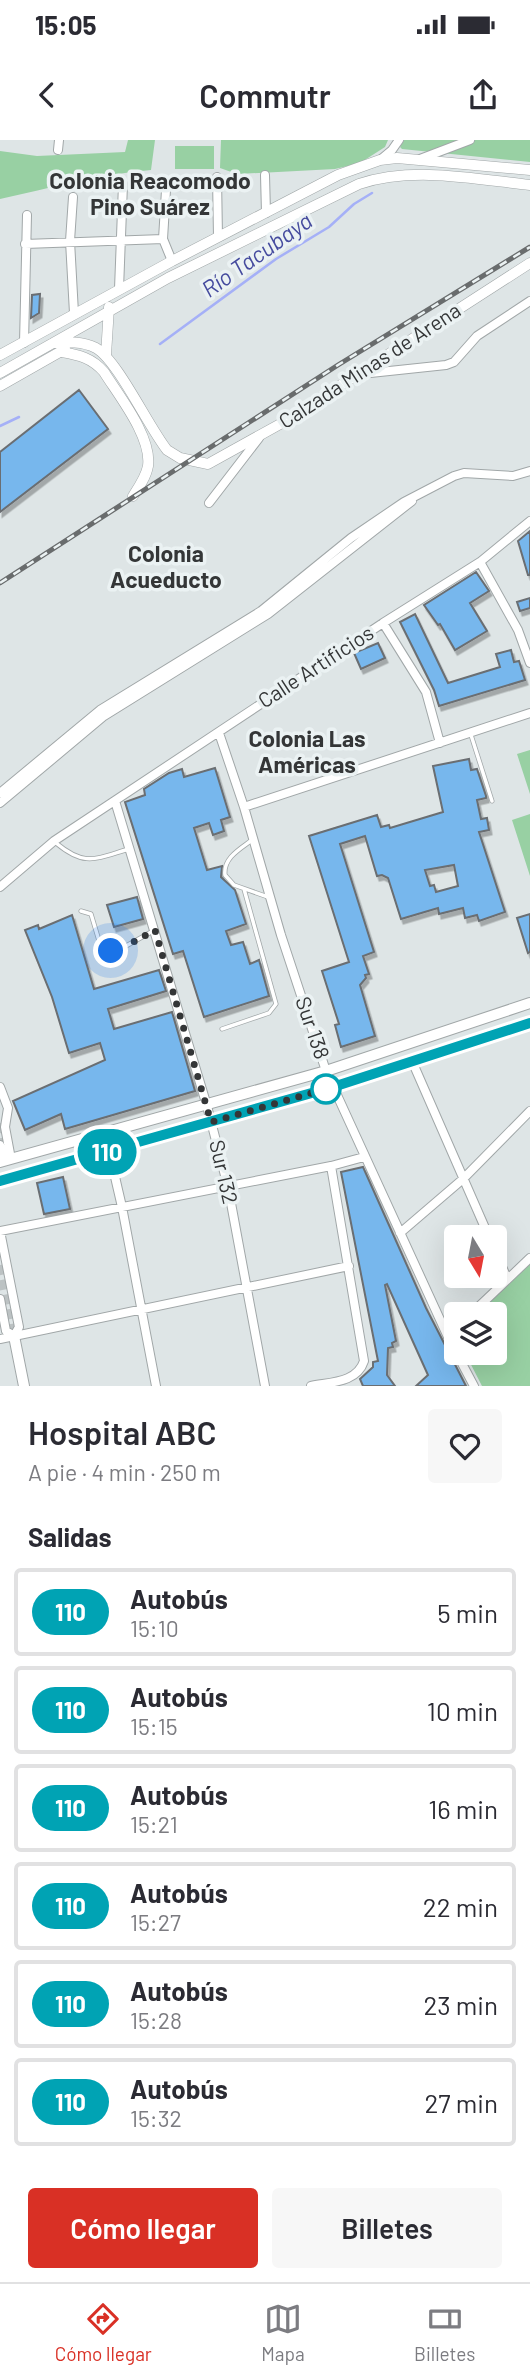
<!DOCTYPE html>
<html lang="es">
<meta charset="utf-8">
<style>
body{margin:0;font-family:Barlow,sans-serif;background:#f7f7f7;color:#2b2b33;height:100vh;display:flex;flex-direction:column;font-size:26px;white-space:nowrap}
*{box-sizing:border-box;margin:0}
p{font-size:23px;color:#7c7c81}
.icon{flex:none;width:38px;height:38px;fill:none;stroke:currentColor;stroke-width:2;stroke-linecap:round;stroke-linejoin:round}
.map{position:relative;height:1246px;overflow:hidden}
.side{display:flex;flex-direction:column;background:#fff;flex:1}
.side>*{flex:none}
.badge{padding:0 14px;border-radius:23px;font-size:24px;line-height:46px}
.needle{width:46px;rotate:170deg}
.fabs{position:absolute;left:444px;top:1085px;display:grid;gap:14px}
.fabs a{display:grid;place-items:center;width:63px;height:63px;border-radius:7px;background:#fff;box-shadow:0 7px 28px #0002;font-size:35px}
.you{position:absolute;width:35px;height:35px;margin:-18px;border:5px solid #fff;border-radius:50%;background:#1a73e8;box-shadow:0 0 0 10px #1a73e833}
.map>.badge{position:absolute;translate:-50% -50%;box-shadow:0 0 0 4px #fff}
h2{padding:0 28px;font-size:26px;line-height:63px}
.round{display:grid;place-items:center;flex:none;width:74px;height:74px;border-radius:7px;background:#f7f7f7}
.headline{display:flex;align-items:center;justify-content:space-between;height:119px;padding:0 28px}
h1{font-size:33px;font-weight:600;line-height:52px}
.button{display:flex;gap:14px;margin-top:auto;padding:14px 28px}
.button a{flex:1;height:80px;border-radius:7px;background:#d93025;color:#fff;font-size:28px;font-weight:600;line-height:80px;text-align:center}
.button a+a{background:#f7f7f7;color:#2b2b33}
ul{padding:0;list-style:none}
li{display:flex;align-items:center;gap:21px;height:88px;margin:0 14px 10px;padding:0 14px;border:4px solid #e1e1e2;border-radius:7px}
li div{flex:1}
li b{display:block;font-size:26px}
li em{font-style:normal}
li .badge{min-width:77px;font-weight:700;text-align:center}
.status{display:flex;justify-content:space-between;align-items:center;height:49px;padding:0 35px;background:#fff;direction:ltr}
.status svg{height:19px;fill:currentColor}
header{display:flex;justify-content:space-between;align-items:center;height:91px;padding:0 28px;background:#fff;font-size:32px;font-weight:600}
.dock{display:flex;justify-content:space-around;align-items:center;height:98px;border-top:2px solid #e1e1e2;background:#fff;font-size:19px;color:#7c7c81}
.dock a{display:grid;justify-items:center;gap:4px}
.dock .on{color:#d93025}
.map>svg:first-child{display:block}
</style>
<div class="status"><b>15:05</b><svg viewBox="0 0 49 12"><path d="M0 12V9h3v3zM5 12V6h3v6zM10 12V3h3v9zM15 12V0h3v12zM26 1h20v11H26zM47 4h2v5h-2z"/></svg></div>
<header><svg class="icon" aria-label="back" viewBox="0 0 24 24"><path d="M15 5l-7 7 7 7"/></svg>Commutr<svg class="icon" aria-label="share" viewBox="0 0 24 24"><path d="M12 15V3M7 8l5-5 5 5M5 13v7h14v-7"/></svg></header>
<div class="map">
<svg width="530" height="1246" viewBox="0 0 530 1246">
<defs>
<filter id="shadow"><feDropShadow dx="2.5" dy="4.5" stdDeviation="0" flood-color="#0004"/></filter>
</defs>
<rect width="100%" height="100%" fill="#dee5e6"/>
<!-- green -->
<path fill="#98d0a3" d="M128 0H155L151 30C100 34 50 48 0 59V11L37 16 125 12Z
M221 0H388L385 7 360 23 335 29 237 34 220 28Z
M404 0H530V22L402 9 400 7Z
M175 6H214V29H175Z
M530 610V654L517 614Z
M530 674V736L512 680Z
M530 1124V1246H482L465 1213H495V1174H476Z"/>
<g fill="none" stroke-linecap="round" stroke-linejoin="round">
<!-- stream -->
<path stroke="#a5b0f7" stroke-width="2.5" d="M160 204 276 119 329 87 354 64 372 53
M0 286 19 277"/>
</g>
<!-- building -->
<path fill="#77b7ed" stroke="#6a6e72" stroke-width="2" fill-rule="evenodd" filter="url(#shadow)" d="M40 154 39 173 31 178 32 155Z
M79 250 108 289 0 372V312Z
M530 391V435H528L518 401Z
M476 432 489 451 470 463 487 491 455 510 440 484 438 485 424 465Z
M530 458V468L520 471 517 462Z
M415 474 448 543 500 527 496 514 511 510 514 522 519 521 525 540 439 566 434 550 400 482Z
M378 503 385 518 361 529 354 513Z
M469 619 471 630 477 629 486 656V658L477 660 481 679 487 678 489 690 479 692 505 772 479 781 477 775 465 778 463 768 439 774 438 768 401 779 388 738 382 735 377 736 365 696 340 704 374 812 363 816 369 834 365 835 366 838 360 845 375 896 341 907 335 885 339 884 322 831 349 822 309 696 377 675 381 687 389 685 390 688 443 672 433 626ZM454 725 458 746 436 752 434 745 430 746 425 730Z
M215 628 230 677 221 680 224 691 213 695 209 683 194 688 207 730 222 726 221 737 235 750 246 784 226 791 231 805 243 802 250 824 259 820 269 856 204 877 183 811 173 814 125 662 145 655 144 649 169 633 182 629 184 637Z
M137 757 143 779 114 787 107 765Z
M530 774V812L528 813 517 778Z
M72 775 94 849 159 830 166 851 108 869 114 889 172 872 195 951 65 989 61 974 25 990 13 961 105 920 100 903 69 913 52 857 25 790 38 785 39 789Z
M363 1027 426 1168 466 1246H416L428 1235 387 1144 385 1145 396 1201 392 1203 393 1207 388 1208 387 1235 395 1246H363L360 1239 373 1227V1222L378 1221 341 1032Z
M63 1037 70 1069 44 1074 37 1043Z"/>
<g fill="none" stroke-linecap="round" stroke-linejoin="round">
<!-- secondary-tunnel -->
<path stroke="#bcc2c3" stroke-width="10" stroke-dasharray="10 5" stroke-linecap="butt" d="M0 983 4 1004 1 1018
M0 1125 14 1196"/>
<defs>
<path id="service" d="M471 595 492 661
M252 700C240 709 223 718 225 735L234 745 268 757
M56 703C85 727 95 719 129 709
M81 771 91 774 100 804 109 811 126 806 153 791
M222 889 269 873 276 864 244 749"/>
<path id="minor" d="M58 10 59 0
M420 19 470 0
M380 20 392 10 399 0
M265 35 266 73
M217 37 218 97
M166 50 163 99 172 121
M73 57 70 101 74 173
M25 104 163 99
M119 149 123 44
M24 203 27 75
M361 234 446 225 454 222 477 196 530 161
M209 363 259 298
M480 422 518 490 530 523
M383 483 426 552 440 603
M219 593 244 667 281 795 326 931 448 1197 474 1246
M0 653 100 570 261 471 351 398 404 362 454 336 464 333 513 336 530 331
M115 661 207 966 228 1047 265 1246
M0 663 104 576 268 474 412 361
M244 667 530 573
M0 747 54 701 383 483 480 422 530 381
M412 921 489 1097
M0 947 8 968 5 987 11 1019
M0 1005 5 1020
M109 1011 122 1067 156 1246
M0 1091 331 1026 364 1017
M400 1093 463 1039 530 971
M495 1111 507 1138
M0 1159 6 1191 14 1196 19 1187 0 1091
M471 1174 530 1118
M448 1197 457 1188
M0 1199 349 1126
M311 1246C330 1242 357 1243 364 1221L331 1026"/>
<path id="tertiary" d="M53 203C68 202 82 201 96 208 118 221 148 286 167 310L180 318 208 324 282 283 530 123
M62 212C79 215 92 218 104 232 119 256 152 297 148 326 146 337 139 347 133 356
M0 215 172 121 338 35 380 20 397 18 530 30
M106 215 109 167
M0 233 168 138 359 44C413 26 475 39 530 45
M0 246 65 209"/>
<path id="secondary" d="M0 1022 326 931 530 863
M0 1041 333 947 530 883
M14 1196 24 1246"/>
</defs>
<!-- service casing -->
<use href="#service" stroke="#a1a7a8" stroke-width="5"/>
<!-- minor casing -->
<use href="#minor" stroke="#a1a7a8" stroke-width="10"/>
<!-- tertiary casing -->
<use href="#tertiary" stroke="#a1a7a8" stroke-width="11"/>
<!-- secondary casing -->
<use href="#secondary" stroke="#a1a7a8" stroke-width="12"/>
<!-- service -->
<use href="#service" stroke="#fff" stroke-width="3.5"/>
<!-- minor -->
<use href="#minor" stroke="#fff" stroke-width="8"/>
<!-- tertiary -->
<use href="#tertiary" stroke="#fff" stroke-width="10"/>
<!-- secondary -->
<use href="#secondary" stroke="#fff" stroke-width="10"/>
<defs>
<path id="rail" d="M0 443 338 225 530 107"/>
</defs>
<!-- rail casing -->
<use href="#rail" stroke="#696c6d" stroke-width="5"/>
<!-- rail -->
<use href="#rail" stroke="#ebf2f3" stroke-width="2.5" stroke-dasharray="8" stroke-linecap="butt"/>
</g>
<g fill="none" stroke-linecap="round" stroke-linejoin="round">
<defs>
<path id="line" d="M0 1041 333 947 530 883"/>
</defs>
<!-- line casing -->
<use href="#line" stroke="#fff" stroke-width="16"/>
<!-- line -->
<use href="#line" stroke="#00a3b4" stroke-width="10"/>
<!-- walk -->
<path stroke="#343637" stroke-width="7" stroke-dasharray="0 12.6" d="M111 811 126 806 155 790 211 982 326 949"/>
</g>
<!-- markers -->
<circle fill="#fff" stroke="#00a3b4" stroke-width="3.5" cx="326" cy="949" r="14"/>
<g text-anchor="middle" stroke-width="7" stroke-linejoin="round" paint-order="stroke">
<!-- street labels -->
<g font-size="21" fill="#343637" stroke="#ebf2f3">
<text transform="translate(370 226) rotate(-33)" y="7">Calzada Minas de Arena</text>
<text transform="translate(316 527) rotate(-33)" y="7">Calle Artificios</text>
<text transform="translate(312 888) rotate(71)" y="7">Sur 138</text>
<text transform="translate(223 1032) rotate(77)" y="7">Sur 132</text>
</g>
<!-- neighbourhood labels -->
<g font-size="23" font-weight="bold" fill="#343637" stroke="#ebf2f3">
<text x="150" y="49">Colonia Reacomodo<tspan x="150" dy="26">Pino Suárez</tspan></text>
<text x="166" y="422">Colonia<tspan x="166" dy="26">Acueducto</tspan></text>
<text x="307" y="607">Colonia Las<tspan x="307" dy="26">Américas</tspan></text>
</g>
<!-- water labels -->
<g font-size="23" font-style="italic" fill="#454b9e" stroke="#ebf2f3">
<text transform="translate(257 115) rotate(-35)" y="8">Río Tacubaya</text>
</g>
</g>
</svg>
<div class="fabs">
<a><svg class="needle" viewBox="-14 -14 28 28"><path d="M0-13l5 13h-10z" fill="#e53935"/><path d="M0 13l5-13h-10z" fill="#7c7c81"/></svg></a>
<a><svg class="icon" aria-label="layers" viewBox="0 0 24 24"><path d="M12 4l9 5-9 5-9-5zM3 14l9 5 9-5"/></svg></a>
</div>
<div class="you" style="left:111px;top:811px"></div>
<b class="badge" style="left:107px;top:1012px;background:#00a3b4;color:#fff">110</b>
</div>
<section class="side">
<div class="headline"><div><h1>Hospital ABC</h1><p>A pie · 4 min · 250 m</p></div><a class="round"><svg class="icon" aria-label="heart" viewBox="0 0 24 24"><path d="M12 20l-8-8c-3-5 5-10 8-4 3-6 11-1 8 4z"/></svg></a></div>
<h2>Salidas</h2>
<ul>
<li><span class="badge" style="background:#00a3b4;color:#fff">110</span><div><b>Autobús</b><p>15:10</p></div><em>5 min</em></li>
<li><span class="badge" style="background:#00a3b4;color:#fff">110</span><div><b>Autobús</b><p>15:15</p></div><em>10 min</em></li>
<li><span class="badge" style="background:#00a3b4;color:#fff">110</span><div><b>Autobús</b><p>15:21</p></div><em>16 min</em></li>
<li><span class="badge" style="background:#00a3b4;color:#fff">110</span><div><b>Autobús</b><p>15:27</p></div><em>22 min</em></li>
<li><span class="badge" style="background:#00a3b4;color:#fff">110</span><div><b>Autobús</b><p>15:28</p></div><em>23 min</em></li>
<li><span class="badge" style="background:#00a3b4;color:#fff">110</span><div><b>Autobús</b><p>15:32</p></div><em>27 min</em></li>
</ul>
<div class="button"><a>Cómo llegar</a><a>Billetes</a></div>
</section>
<nav class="dock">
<a class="on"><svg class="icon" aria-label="directions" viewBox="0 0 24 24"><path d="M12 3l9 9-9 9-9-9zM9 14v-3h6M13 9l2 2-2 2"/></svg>Cómo llegar</a>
<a><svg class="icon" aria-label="map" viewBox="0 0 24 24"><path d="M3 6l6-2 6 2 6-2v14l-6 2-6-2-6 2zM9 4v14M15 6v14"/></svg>Mapa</a>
<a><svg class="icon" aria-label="tickets" viewBox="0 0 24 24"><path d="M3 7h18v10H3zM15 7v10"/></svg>Billetes</a>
</nav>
